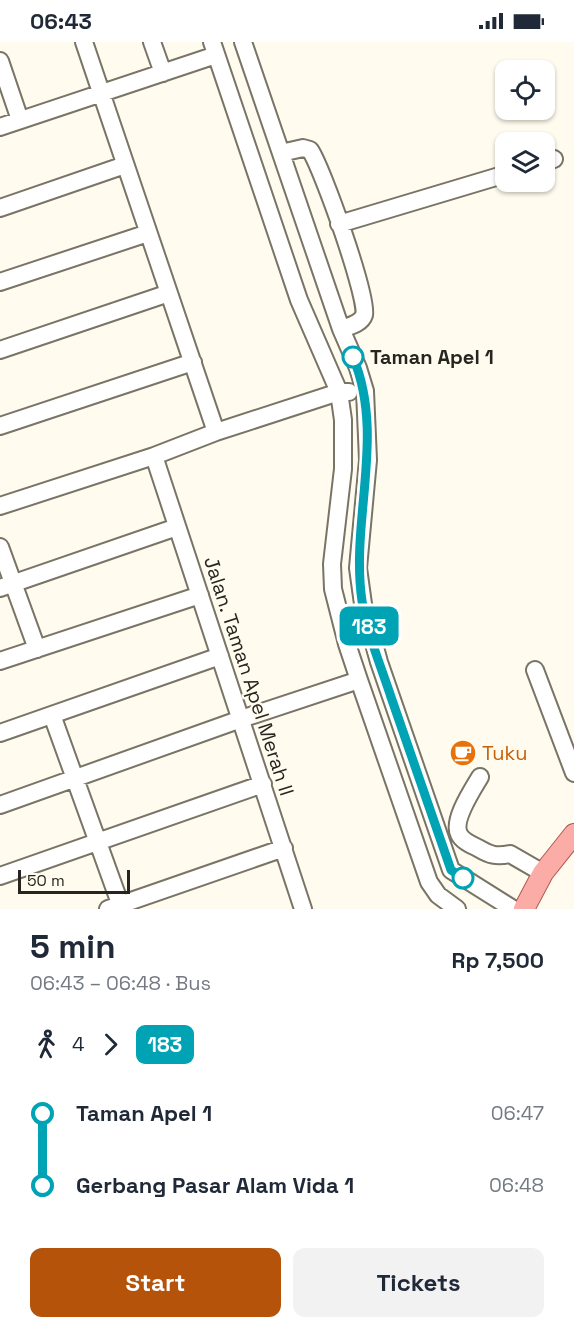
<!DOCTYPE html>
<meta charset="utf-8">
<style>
body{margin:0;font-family:"Space Grotesk",sans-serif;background:#f2f2f3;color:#1f2937;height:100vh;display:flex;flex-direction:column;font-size:22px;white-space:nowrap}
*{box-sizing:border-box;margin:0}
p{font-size:20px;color:#747a83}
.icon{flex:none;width:33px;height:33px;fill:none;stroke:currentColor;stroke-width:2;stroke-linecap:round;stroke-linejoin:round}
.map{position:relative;height:867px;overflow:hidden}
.side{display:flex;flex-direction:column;background:#fff;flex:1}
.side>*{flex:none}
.badge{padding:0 12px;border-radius:9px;font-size:21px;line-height:39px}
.tools{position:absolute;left:495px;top:18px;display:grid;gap:12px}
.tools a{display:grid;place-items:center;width:60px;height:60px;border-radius:12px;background:#fff;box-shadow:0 2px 4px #0004;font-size:30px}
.scale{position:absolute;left:18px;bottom:15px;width:112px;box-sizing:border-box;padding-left:6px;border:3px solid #272520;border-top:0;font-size:16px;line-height:21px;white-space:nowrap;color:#272520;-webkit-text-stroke:4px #fffbee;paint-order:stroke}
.map>.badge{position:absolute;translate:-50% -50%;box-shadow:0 0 0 3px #fff}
.legs{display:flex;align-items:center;gap:9px;height:66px;padding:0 30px;font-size:20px}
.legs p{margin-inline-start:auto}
.summary{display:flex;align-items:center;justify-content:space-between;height:102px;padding:0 30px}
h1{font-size:33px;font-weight:600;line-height:45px}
.action{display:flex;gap:12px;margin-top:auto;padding:12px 30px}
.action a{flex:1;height:69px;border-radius:12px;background:#b45309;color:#fff;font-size:24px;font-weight:600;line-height:69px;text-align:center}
.action a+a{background:#f2f2f3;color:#1f2937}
ul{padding:0 30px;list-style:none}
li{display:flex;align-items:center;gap:21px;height:72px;font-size:22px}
li i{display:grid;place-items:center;width:9px;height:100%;margin:0 8px;background:currentColor}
li i::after{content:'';width:15px;height:15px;margin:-8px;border:4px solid;border-radius:50%;background:#fff}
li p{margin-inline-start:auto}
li:first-child i{background:linear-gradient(#0000 50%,currentColor 0)}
li:last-child i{background:linear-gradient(currentColor 50%,#0000 0)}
.status{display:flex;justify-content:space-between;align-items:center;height:42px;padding:0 30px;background:#fff;direction:ltr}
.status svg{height:16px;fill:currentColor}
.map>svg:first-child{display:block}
</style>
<div class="status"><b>06:43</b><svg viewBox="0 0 49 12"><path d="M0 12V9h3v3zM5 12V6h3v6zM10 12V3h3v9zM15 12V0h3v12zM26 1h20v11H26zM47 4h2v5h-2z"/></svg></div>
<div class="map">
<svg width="574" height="867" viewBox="0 0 574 867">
<rect width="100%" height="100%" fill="#fffbee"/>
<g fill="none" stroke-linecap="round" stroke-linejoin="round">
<defs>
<path id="minor" d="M84 0 216 390
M152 0 163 31
M212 0 299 258 339 350 343 378V427L332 522 333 547 347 602 359 638 429 840 438 853 457 867
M243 0 341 287 358 326 365 349 368 418 358 526 363 562 379 620 451 828 513 867
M0 19 20 78
M0 85 216 13
M281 111 303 106 310 108C322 125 369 258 364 273 361 282 349 284 341 287
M544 120 554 117
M0 166 125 123
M339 182 506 132
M0 240 148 191
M0 308 169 251
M0 384 193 320
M154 414 303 867
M0 464 154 414 216 390 339 350H349
M0 505 37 607
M0 546 177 485
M0 619 200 553
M535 628 574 731
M52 673 122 867
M0 691 220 614
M480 735C473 747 452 778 459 792 462 799 472 803 478 806 490 813 496 815 510 812L543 831
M0 763 241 677 359 638
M0 834 263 742
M108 867 284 806"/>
<path id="major" d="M524 867 543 831 574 792"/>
</defs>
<!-- minor casing -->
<use href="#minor" stroke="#797466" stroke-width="20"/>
<!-- major casing -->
<use href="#major" stroke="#b05850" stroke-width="22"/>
<!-- minor -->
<use href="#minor" stroke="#fff" stroke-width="16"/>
<!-- major -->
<use href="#major" stroke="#fbaca6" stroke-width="20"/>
</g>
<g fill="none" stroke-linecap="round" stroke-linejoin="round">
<defs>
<path id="line-1" d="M353 315C386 394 350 478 362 559 367 592 381 624 391 655 411 713 431 771 451 828L463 836"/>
</defs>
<!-- line-1 casing -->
<use href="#line-1" stroke="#fff" stroke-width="14"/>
<!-- line-1 -->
<use href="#line-1" stroke="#00a3b4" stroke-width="9"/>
</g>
<!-- icons -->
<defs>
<symbol id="cafe-disc" viewBox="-11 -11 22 22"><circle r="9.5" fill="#e8710a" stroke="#fffbee"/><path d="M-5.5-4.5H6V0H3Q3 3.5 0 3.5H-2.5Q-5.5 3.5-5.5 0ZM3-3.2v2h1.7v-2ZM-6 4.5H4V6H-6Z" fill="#fff"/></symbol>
</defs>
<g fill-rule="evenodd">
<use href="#cafe-disc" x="448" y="696" width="30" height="30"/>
</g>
<!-- markers -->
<g fill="#fff" stroke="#00a3b4" stroke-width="3">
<circle cx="353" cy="315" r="10"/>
<circle cx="463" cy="836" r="10"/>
</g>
<g text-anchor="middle" stroke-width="4.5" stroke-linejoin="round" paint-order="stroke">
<!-- stop labels -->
<g font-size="20" font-weight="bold" fill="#272520" stroke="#fffbee" text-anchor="start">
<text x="370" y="322">Taman Apel 1</text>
</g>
<!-- street labels -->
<g font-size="20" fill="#272520" stroke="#fffbee">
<text transform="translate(249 634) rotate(72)" y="7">Jalan. Taman Apel Merah II</text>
</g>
<!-- food labels -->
<g font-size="20" fill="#c56008" stroke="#fffbee" text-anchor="start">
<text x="482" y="718">Tuku</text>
</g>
</g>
</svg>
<div class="tools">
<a><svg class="icon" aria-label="locate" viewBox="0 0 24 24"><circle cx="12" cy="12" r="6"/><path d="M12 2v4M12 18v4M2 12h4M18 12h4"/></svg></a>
<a><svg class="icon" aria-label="layers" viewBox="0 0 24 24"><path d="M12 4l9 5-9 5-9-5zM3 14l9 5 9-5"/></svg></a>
</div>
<div class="scale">50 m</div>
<b class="badge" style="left:369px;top:584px;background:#00a3b4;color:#fff">183</b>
</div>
<section class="side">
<div class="summary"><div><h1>5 min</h1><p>06:43 – 06:48 · Bus</p></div><b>Rp 7,500</b></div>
<div class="legs"><svg class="icon" aria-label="walk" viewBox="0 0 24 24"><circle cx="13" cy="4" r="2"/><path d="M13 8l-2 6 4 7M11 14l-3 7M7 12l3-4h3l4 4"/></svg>4<svg class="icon" aria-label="forward" viewBox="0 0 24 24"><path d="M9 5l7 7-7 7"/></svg><b class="badge" style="background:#00a3b4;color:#fff">183</b></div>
<ul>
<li><i style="color:#00a3b4"></i><b>Taman Apel 1</b><p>06:47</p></li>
<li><i style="color:#00a3b4"></i><b>Gerbang Pasar Alam Vida 1</b><p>06:48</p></li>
</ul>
<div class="action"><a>Start</a><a>Tickets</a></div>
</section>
